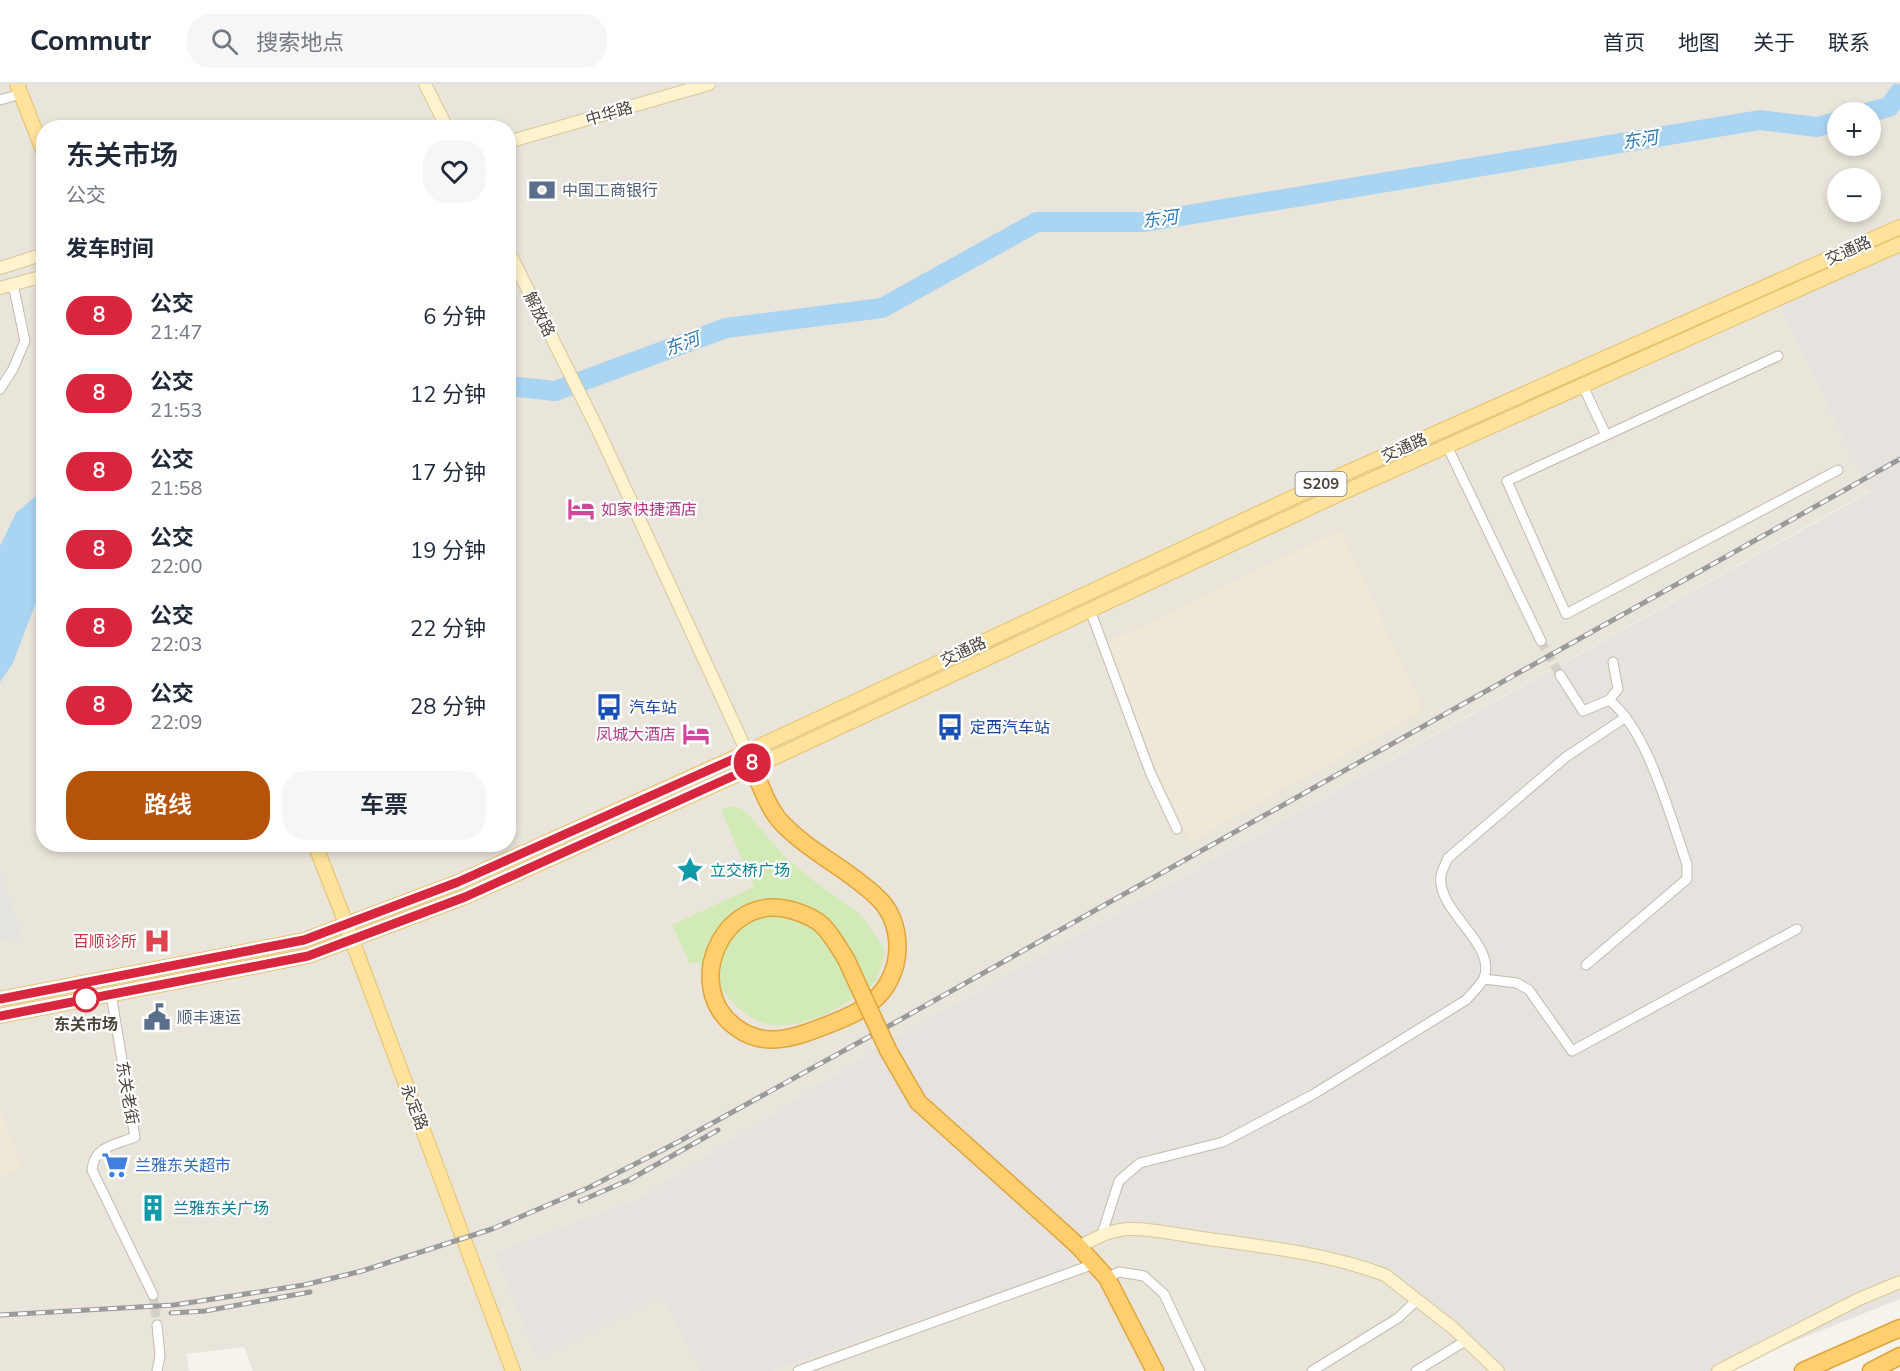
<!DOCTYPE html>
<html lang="zh">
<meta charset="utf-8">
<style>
body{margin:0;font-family:"Nunito Sans","Noto Sans SC",sans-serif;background:#f6f6f7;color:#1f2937;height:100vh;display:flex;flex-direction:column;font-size:22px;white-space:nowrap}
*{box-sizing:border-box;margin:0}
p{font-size:20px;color:#747a83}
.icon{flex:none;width:33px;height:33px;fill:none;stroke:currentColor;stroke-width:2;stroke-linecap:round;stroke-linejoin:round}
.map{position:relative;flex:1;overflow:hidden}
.drawer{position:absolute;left:36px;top:36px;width:480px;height:732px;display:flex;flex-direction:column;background:#fff;border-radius:24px;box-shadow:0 3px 9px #0003}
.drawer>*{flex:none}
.badge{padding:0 12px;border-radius:20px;font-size:21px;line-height:39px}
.controls{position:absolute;left:1827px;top:18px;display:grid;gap:12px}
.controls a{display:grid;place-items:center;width:54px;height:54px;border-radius:50%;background:#fff;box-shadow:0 3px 9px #0003;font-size:30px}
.map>.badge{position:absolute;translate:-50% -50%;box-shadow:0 0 0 3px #fff}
h2{padding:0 30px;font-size:22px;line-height:54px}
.round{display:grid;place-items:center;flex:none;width:63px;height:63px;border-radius:24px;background:#f6f6f7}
.head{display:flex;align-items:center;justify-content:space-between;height:102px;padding:0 30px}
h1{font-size:28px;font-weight:600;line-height:45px}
.button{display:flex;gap:12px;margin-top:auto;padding:12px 30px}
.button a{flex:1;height:69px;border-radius:24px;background:#b45309;color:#fff;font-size:24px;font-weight:600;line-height:69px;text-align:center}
.button a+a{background:#f6f6f7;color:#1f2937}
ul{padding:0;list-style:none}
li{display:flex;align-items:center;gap:18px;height:78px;padding:0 30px}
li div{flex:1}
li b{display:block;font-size:22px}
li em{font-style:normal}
li .badge{min-width:66px;font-weight:700;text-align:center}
header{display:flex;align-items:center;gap:36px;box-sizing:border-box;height:84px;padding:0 30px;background:#fff;border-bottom:2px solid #e0e1e3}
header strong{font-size:28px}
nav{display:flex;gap:33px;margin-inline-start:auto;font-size:21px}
.search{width:420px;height:54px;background:#f6f6f7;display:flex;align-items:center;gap:15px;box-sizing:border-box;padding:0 21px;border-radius:24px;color:#747a83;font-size:22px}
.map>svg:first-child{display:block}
</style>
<header>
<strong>Commutr</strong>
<div class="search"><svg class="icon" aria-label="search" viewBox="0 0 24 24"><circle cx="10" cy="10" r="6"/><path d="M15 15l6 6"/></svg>搜索地点</div>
<nav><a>首页</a><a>地图</a><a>关于</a><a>联系</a></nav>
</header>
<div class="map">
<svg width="1900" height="1287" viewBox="0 0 1900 1287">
<rect width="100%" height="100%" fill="#f6f3ec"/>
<!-- residential -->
<path fill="#eae5da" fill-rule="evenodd" d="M0 0H1900V153L1771 205 1870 407 893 954 639 1114 495 1168 661 1213 701 1287H253L244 1263 186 1270 189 1287H0ZM1838 28H1870V62H1838ZM44 44H508V760H44ZM1838 94H1870V128H1838Z
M1104 1150 1370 1176 1513 1287H771L1065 1186Z"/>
<!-- industrial -->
<path fill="#e6e2dd" d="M1900 153V1215L1720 1287H1509L1370 1176 1104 1150 1065 1186 771 1287H701L661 1213 537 1275 495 1168 639 1114 893 954 1870 408 1771 205Z"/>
<!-- education -->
<path fill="#efe8d6" d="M1341 446 1423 627 1190 758 1154 680 1108 558Z
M0 1023 22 1085 0 1093Z"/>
<!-- green -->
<path fill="#d2eab5" d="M732 722 742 725 749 731 785 773 815 798 860 830 885 865C883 875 881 887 876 896 873 901 867 905 862 908 836 928 789 952 756 936 734 926 714 895 698 878L690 880 672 841 754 803 721 726Z"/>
<!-- parking -->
<path fill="#e5e3e0" d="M0 785 23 853 0 856Z"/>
<!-- water -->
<path fill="#a9d4f2" d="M43 406V500L13 579 0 598V462L16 429Z"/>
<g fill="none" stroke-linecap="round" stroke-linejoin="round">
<!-- river -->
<path stroke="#a9d4f2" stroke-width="20" d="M1869 28 1889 23 1900 8
M508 302 555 307 726 244 882 224 1037 138H1145L1760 36 1817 43 1838 37"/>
<!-- street-tunnel -->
<path stroke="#d4d0c8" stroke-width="9" stroke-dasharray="9 4.5" stroke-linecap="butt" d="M1541 557 1560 591
M153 1211 157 1241"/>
<defs>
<path id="street" d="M0 16 21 10
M1778 272 1507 397 1566 530 1838 386
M1583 302 1606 351
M0 305 13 285 25 257 13 200
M1447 362 1541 557
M1090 526 1150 688 1177 745
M1560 591 1583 627 1609 616 1618 605 1613 578
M1586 881 1687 795V780C1670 733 1648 646 1609 616
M1484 895 1517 899 1529 906 1572 967 1797 845
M111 910 135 1053C115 1061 94 1062 92 1086L153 1211
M1102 1150 1119 1097 1140 1079 1223 1058 1314 1010 1466 916C1472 909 1481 901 1484 894 1497 859 1436 828 1441 791 1442 786 1446 779 1448 774L1566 673 1626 633
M1107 1194 1119 1188 1144 1192 1164 1210 1200 1287
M157 1287 160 1272 157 1241
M798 1287 1094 1180
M1312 1287 1398 1234 1417 1216
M1416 1287 1467 1256"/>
<path id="secondary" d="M425 0 447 44
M508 58 709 0
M508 166 598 346 747 668
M0 184 44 170
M0 204 44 192
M1079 1163C1097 1153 1114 1144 1135 1145 1160 1146 1185 1152 1209 1155 1267 1163 1329 1170 1385 1191L1453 1244 1498 1287
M1718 1287 1859 1215 1900 1198"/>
<path id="primary" d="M17 0 44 69
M315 760 346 840 513 1287
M0 915 304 856 458 798 747 668 1328 397 1900 143
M0 932 308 872 465 813 754 683 1335 412 1900 160"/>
<path id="highway" d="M747 668C756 689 766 722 781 738 809 768 848 785 877 813 900 834 903 871 889 897 874 927 835 938 806 949 782 957 759 960 737 944 680 904 723 807 791 826 802 829 814 833 823 842 832 851 839 864 846 875
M1064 1149 1079 1163 1107 1194 1155 1287
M1803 1287 1900 1244
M1871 1287 1900 1272"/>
</defs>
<!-- street casing -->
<use href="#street" stroke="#c2bbae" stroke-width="11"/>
<!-- secondary casing -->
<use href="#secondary" stroke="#d6c79b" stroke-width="14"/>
<!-- primary casing -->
<use href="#primary" stroke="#e6c16a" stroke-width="16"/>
<!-- highway casing -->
<use href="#highway" stroke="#e0a43c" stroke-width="19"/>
<!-- street -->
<use href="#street" stroke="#fff" stroke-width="9"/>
<!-- secondary -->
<use href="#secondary" stroke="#fff3cd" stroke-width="12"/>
<!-- primary -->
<use href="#primary" stroke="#ffe39c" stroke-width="14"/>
<!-- highway -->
<use href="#highway" stroke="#ffcf6e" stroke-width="16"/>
<defs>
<path id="rail" d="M580 1117 629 1096 718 1046
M171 1229 205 1227 310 1208
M0 1231 174 1221 304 1201 362 1187 492 1145 590 1103 678 1058 896 938 1900 375"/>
</defs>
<!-- rail casing -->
<use href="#rail" stroke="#9a9a9a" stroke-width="5"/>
<!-- rail -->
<use href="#rail" stroke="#fff" stroke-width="3" stroke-dasharray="9" stroke-linecap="butt"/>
<defs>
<path id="highway-bridge" d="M846 875 888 966 918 1018 1064 1149"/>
</defs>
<!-- highway-bridge casing -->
<use href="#highway-bridge" stroke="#e0a43c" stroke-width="19" stroke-linecap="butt"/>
<!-- highway-bridge -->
<use href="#highway-bridge" stroke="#ffcf6e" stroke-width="16"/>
</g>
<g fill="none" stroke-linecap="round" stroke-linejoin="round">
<defs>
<path id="line" d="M0 915 304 856 458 798 747 669 753 683 465 813 308 872 0 932"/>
</defs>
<!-- line casing -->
<use href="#line" stroke="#fff" stroke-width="14"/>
<!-- line -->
<use href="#line" stroke="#d7263d" stroke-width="9"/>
</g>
<!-- icons -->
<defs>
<symbol id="bank-bare" viewBox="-9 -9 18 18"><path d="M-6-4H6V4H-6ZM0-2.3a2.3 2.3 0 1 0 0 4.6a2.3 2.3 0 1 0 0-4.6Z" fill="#5c6f8a" stroke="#fff" stroke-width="2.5" paint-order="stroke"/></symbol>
<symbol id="hotel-bare" viewBox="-9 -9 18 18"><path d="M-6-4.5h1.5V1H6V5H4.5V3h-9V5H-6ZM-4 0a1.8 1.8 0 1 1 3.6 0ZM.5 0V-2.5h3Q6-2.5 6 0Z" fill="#d1479c" stroke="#fff" stroke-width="2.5" paint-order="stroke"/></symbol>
<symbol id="bus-bare" viewBox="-9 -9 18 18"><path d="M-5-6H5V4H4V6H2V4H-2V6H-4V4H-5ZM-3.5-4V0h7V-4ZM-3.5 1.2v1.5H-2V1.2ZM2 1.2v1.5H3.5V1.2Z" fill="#1a4fb4" stroke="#fff" stroke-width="2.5" paint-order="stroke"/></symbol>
<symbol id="sight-bare" viewBox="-9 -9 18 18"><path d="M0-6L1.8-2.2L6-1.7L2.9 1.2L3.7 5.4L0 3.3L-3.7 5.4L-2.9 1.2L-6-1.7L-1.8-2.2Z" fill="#0f9aa8" stroke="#fff" stroke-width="2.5" paint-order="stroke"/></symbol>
<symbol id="hospital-bare" viewBox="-9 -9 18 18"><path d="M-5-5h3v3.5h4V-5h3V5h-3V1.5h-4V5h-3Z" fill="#e0444e" stroke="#fff" stroke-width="2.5" paint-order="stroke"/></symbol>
<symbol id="civic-bare" viewBox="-9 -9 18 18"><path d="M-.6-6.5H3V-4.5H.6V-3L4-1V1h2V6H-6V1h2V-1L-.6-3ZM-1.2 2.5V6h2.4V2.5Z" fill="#5c6f8a" stroke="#fff" stroke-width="2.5" paint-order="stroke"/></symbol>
<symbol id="supermarket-bare" viewBox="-9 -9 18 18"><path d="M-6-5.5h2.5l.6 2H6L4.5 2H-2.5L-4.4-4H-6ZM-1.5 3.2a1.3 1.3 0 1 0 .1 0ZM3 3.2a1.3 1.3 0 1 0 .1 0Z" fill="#3f7fe0" stroke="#fff" stroke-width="2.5" paint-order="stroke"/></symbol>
<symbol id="building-bare" viewBox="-9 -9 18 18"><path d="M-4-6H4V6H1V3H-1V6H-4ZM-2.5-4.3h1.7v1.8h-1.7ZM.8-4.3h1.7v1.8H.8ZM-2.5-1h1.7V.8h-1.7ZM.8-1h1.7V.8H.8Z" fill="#0f9aa8" stroke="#fff" stroke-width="2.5" paint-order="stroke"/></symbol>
</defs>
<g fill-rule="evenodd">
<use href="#bank-bare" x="523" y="87" width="38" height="38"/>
<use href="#hotel-bare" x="562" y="406" width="38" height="38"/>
<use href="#bus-bare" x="590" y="604" width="38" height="38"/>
<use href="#bus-bare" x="931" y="624" width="38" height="38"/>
<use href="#hotel-bare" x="677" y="631" width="38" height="38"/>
<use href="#sight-bare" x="671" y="767" width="38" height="38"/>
<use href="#hospital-bare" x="138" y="838" width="38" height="38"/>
<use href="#civic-bare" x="138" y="914" width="38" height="38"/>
<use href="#supermarket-bare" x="96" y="1062" width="38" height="38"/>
<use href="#building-bare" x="134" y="1105" width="38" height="38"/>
</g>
<!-- markers -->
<circle fill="#fff" stroke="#d7263d" stroke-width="3" cx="86" cy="915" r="12"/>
<g text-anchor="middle" stroke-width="4.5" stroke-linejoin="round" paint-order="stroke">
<!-- shield labels -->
<rect fill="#fff" stroke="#817c74" stroke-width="1.5" x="1295.5" y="388" width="51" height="24" rx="4.5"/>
<g font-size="15" font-weight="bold" fill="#4b4439">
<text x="1321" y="405">S209</text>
</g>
<!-- street labels -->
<g font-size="16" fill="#4b4439" stroke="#fff">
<text transform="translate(609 29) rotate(-16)" y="6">中华路</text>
<text transform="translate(1848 166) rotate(-24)" y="6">交通路</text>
<text transform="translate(540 230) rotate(63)" y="6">解放路</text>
<text transform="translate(1404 363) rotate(-24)" y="6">交通路</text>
<text transform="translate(963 567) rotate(-25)" y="6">交通路</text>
<text transform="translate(128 1009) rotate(80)" y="6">东关老街</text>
<text transform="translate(415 1023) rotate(69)" y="6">永定路</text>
</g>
<!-- service labels -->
<g font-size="16" fill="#4e5e75" stroke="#fff" text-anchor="start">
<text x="562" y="112">中国工商银行</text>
<text x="177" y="939">顺丰速运</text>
</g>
<!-- hotel labels -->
<g font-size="16" fill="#b23c85" stroke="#fff" text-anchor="start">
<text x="601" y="431">如家快捷酒店</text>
<text x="676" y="656" text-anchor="end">凤城大酒店</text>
</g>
<!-- transit labels -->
<g font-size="16" fill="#164399" stroke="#fff" text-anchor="start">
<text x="629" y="629">汽车站</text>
<text x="970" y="649">定西汽车站</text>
</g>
<!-- culture labels -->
<g font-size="16" fill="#0d838f" stroke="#fff" text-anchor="start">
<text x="710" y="792">立交桥广场</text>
<text x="173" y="1130">兰雅东关广场</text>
</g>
<!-- health labels -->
<g font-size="16" fill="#be3a42" stroke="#fff" text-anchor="end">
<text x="137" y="863">百顺诊所</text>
</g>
<!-- stop labels -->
<g font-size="16" font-weight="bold" fill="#4b4439" stroke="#fff">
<text x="86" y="946">东关市场</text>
</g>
<!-- shop labels -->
<g font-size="16" fill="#366cbe" stroke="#fff" text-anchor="start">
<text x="135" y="1087">兰雅东关超市</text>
</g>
<!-- water labels -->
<g font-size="18" font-style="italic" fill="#2e7ab2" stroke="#fff">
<text transform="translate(1640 56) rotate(-9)" y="6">东河</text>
<text transform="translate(1160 135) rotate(-7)" y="6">东河</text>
<text transform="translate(682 260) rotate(-20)" y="6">东河</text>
</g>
</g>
</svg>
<div class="controls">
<a>+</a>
<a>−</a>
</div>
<b class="badge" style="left:752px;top:679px;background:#d7263d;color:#fff">8</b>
<section class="drawer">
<div class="head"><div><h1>东关市场</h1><p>公交</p></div><a class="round"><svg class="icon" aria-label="heart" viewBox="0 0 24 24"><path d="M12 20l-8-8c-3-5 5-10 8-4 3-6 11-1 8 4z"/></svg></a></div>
<h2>发车时间</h2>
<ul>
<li><span class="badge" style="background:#d7263d;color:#fff">8</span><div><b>公交</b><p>21:47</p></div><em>6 分钟</em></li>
<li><span class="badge" style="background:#d7263d;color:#fff">8</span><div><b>公交</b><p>21:53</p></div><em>12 分钟</em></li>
<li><span class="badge" style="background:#d7263d;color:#fff">8</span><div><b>公交</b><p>21:58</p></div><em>17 分钟</em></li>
<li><span class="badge" style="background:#d7263d;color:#fff">8</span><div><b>公交</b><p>22:00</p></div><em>19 分钟</em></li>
<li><span class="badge" style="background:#d7263d;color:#fff">8</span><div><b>公交</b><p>22:03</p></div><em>22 分钟</em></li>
<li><span class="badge" style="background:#d7263d;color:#fff">8</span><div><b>公交</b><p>22:09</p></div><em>28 分钟</em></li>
</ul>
<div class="button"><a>路线</a><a>车票</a></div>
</section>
</div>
